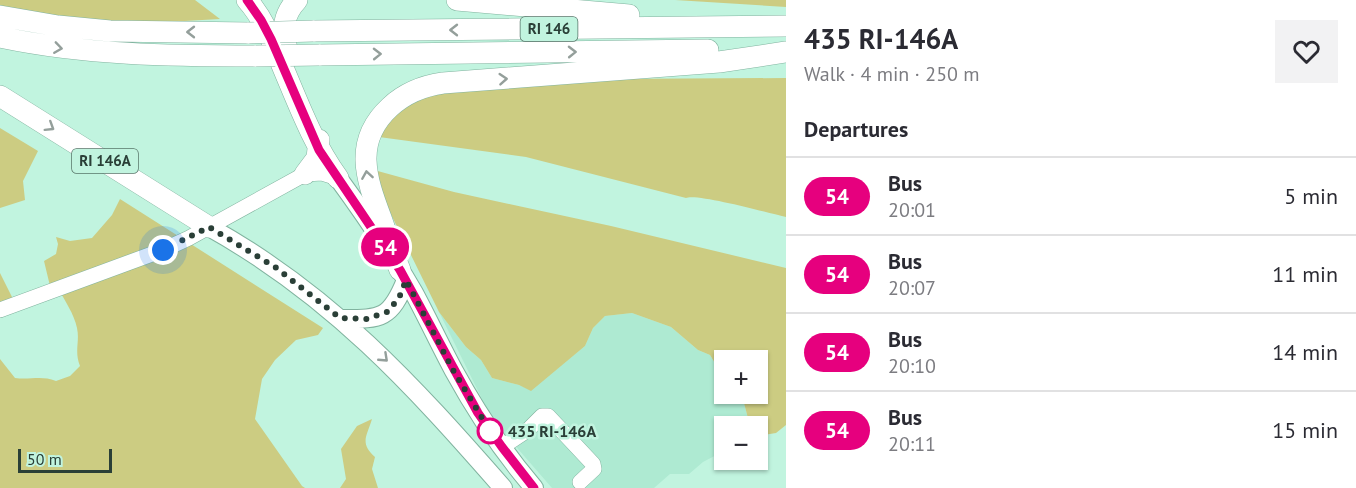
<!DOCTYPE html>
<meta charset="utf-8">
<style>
body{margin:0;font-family:"PT Sans",sans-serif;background:#f2f2f3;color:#2b2b33;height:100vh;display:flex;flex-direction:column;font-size:22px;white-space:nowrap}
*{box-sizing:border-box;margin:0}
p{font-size:20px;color:#7c7c81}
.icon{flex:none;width:33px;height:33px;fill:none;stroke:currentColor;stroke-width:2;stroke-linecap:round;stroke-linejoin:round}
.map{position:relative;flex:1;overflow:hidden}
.side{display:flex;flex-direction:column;background:#fff;width:570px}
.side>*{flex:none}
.badge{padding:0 12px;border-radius:20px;font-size:21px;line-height:39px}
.tools{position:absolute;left:714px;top:350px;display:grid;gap:12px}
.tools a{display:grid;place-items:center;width:54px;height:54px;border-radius:0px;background:#fff;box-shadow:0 2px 4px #0004;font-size:30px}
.scale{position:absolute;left:18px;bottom:15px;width:94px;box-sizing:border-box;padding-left:6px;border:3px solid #2a3f37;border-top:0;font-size:16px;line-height:21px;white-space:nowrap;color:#2a3f37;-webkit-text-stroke:4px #c1f4df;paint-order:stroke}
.you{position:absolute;width:30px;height:30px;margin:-15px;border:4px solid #fff;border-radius:50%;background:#1a73e8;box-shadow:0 0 0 9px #1a73e833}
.map>.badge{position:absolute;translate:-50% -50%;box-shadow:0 0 0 3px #fff}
h2{padding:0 18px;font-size:22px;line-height:54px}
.round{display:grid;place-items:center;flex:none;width:63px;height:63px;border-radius:0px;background:#f2f2f3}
.headline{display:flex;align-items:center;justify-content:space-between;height:102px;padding:0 18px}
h1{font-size:28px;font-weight:700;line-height:45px}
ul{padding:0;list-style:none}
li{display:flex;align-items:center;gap:18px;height:78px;padding:0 18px;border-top:2px solid #e1e1e2}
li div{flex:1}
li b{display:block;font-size:22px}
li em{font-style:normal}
li .badge{min-width:66px;font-weight:700;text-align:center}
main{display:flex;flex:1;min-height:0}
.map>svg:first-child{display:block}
</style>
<main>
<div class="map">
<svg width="786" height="488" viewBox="0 0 786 488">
<rect width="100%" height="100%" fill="#c1f4df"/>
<!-- built -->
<path fill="#aeead2" d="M439 312 466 347 481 360 492 378 519 385 531 390 585 346 593 328 605 316 632 313 671 327 698 350 710 355 724 378V393H736L744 403 750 426H724V451L703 462 689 474H670L654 488H552L505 434 485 405Z"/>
<!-- green -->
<path fill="#cccc82" d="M0 0H195L220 19 132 24 82 21 0 6Z
M675 0H786V7Z
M786 78V217C769 213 696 193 686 198L526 157 379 137 388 122 407 103 445 92 605 79Z
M0 128 38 151 23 181 25 200 0 208Z
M374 170 454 192 611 226 786 268V425L776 433 758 436V426H750L744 403 736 393H758V360H724V378L710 355 698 350 671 327 632 313 605 316 593 328 585 346 531 391 519 385 492 378 481 360 466 347 439 312 378 188Z
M120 199 323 328 318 335 296 340 275 360 262 379 255 419 302 486 305 488H0V359L15 378C31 380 41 375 56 381L70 376 80 366C74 351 80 342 77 328 74 314 65 301 58 288L50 286 44 261 56 254 58 244 56 237 70 241 92 238 112 215Z
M0 273 15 303 0 311Z
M372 419C366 438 360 443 375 457L372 469 378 488H340L346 479 341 449 357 426Z"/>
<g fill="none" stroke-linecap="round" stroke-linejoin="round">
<defs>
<path id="minor" d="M0 310 163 250 189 238 305 174 322 173 338 178
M502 447 529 429 542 416H548L593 464 594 469 580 482"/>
<path id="major" d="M338 178C365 215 391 253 414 293 428 319 440 345 454 371 477 413 503 452 534 488
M209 227C331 295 412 384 503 488
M340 319C381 319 390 320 406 280"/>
<path id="highway" d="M247 0C265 20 274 46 284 70 300 108 314 145 338 178
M457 0 629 15
M0 16 58 26 110 31 249 33
M313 31 786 26
M0 37C85 55 170 56 256 56
M287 49C282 29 283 15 297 0
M319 55 708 50
M0 96 209 227
M305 174 317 158 319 140
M400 270C393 253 387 235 381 218 366 178 353 141 390 107 405 93 422 86 443 83L719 62 786 52"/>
</defs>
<!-- minor casing -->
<use href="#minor" stroke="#81b39f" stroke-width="16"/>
<!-- major casing -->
<use href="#major" stroke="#81b39f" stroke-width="20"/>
<!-- highway casing -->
<use href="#highway" stroke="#81b39f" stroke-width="22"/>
<!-- minor -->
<use href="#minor" stroke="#fff" stroke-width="15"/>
<!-- major -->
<use href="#major" stroke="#fff" stroke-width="18"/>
<!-- highway -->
<use href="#highway" stroke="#fff" stroke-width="21"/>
<defs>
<path id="highway-bridge" d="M249 33 313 31
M256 56 319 55"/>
</defs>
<!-- highway-bridge casing -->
<use href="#highway-bridge" stroke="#81b39f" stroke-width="22" stroke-linecap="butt"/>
<!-- highway-bridge -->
<use href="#highway-bridge" stroke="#fff" stroke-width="21"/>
</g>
<!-- one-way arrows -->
<defs><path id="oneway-chevron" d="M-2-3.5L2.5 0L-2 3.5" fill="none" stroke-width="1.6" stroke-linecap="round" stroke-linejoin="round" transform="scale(1.5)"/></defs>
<g stroke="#949f9b">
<use href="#oneway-chevron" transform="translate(454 30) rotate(180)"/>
<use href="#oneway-chevron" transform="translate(191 32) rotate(-180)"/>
<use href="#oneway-chevron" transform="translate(58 48) rotate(8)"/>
<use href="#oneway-chevron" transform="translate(572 52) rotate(-1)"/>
<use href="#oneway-chevron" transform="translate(377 54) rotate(-1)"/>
<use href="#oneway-chevron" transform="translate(503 79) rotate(-4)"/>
<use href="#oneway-chevron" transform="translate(50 127) rotate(32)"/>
<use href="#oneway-chevron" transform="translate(367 175) rotate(-99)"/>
<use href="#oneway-chevron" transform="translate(384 358) rotate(43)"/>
</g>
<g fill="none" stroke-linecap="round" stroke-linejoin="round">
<defs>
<path id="line" d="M247 0 261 20 271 39 319 150 400 270 478 413 502 447 534 488"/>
</defs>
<!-- line casing -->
<use href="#line" stroke="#fff" stroke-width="14"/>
<!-- line -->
<use href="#line" stroke="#e6007e" stroke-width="9"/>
<!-- walk -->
<path stroke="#2a3f37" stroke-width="6" stroke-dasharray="0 10.8" d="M163 250 209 227 275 267 340 318 366 319 387 312 399 298 406 280 453 370 490 431"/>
</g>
<!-- markers -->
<circle fill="#fff" stroke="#e6007e" stroke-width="3" cx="490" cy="431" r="12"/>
<g text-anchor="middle" stroke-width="5" stroke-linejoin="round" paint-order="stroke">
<!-- shield labels -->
<g fill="#c1f4df" stroke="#577569" stroke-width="1.5">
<rect x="520.5" y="17" width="57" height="24" rx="4.5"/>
<rect x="72" y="149" width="66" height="24" rx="4.5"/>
</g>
<g font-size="15" font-weight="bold" fill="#2a3f37">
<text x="549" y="34">RI 146</text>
<text x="105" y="166">RI 146A</text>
</g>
<!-- stop labels -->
<g font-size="16" font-weight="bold" fill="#2a3f37" stroke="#c1f4df" text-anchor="start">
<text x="508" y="437">435 RI-146A</text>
</g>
</g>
</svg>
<div class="tools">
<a>+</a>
<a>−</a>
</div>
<div class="scale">50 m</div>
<div class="you" style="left:163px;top:250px"></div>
<b class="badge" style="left:385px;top:247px;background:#e6007e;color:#fff">54</b>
</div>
<section class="side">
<div class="headline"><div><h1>435 RI-146A</h1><p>Walk · 4 min · 250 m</p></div><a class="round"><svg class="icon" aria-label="heart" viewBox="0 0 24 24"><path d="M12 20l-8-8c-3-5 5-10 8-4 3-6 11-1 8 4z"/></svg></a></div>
<h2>Departures</h2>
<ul>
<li><span class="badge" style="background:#e6007e;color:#fff">54</span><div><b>Bus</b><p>20:01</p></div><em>5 min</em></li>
<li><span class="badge" style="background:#e6007e;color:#fff">54</span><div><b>Bus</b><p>20:07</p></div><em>11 min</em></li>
<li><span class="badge" style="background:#e6007e;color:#fff">54</span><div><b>Bus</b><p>20:10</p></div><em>14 min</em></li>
<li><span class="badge" style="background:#e6007e;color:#fff">54</span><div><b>Bus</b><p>20:11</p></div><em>15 min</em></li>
</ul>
</section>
</main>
